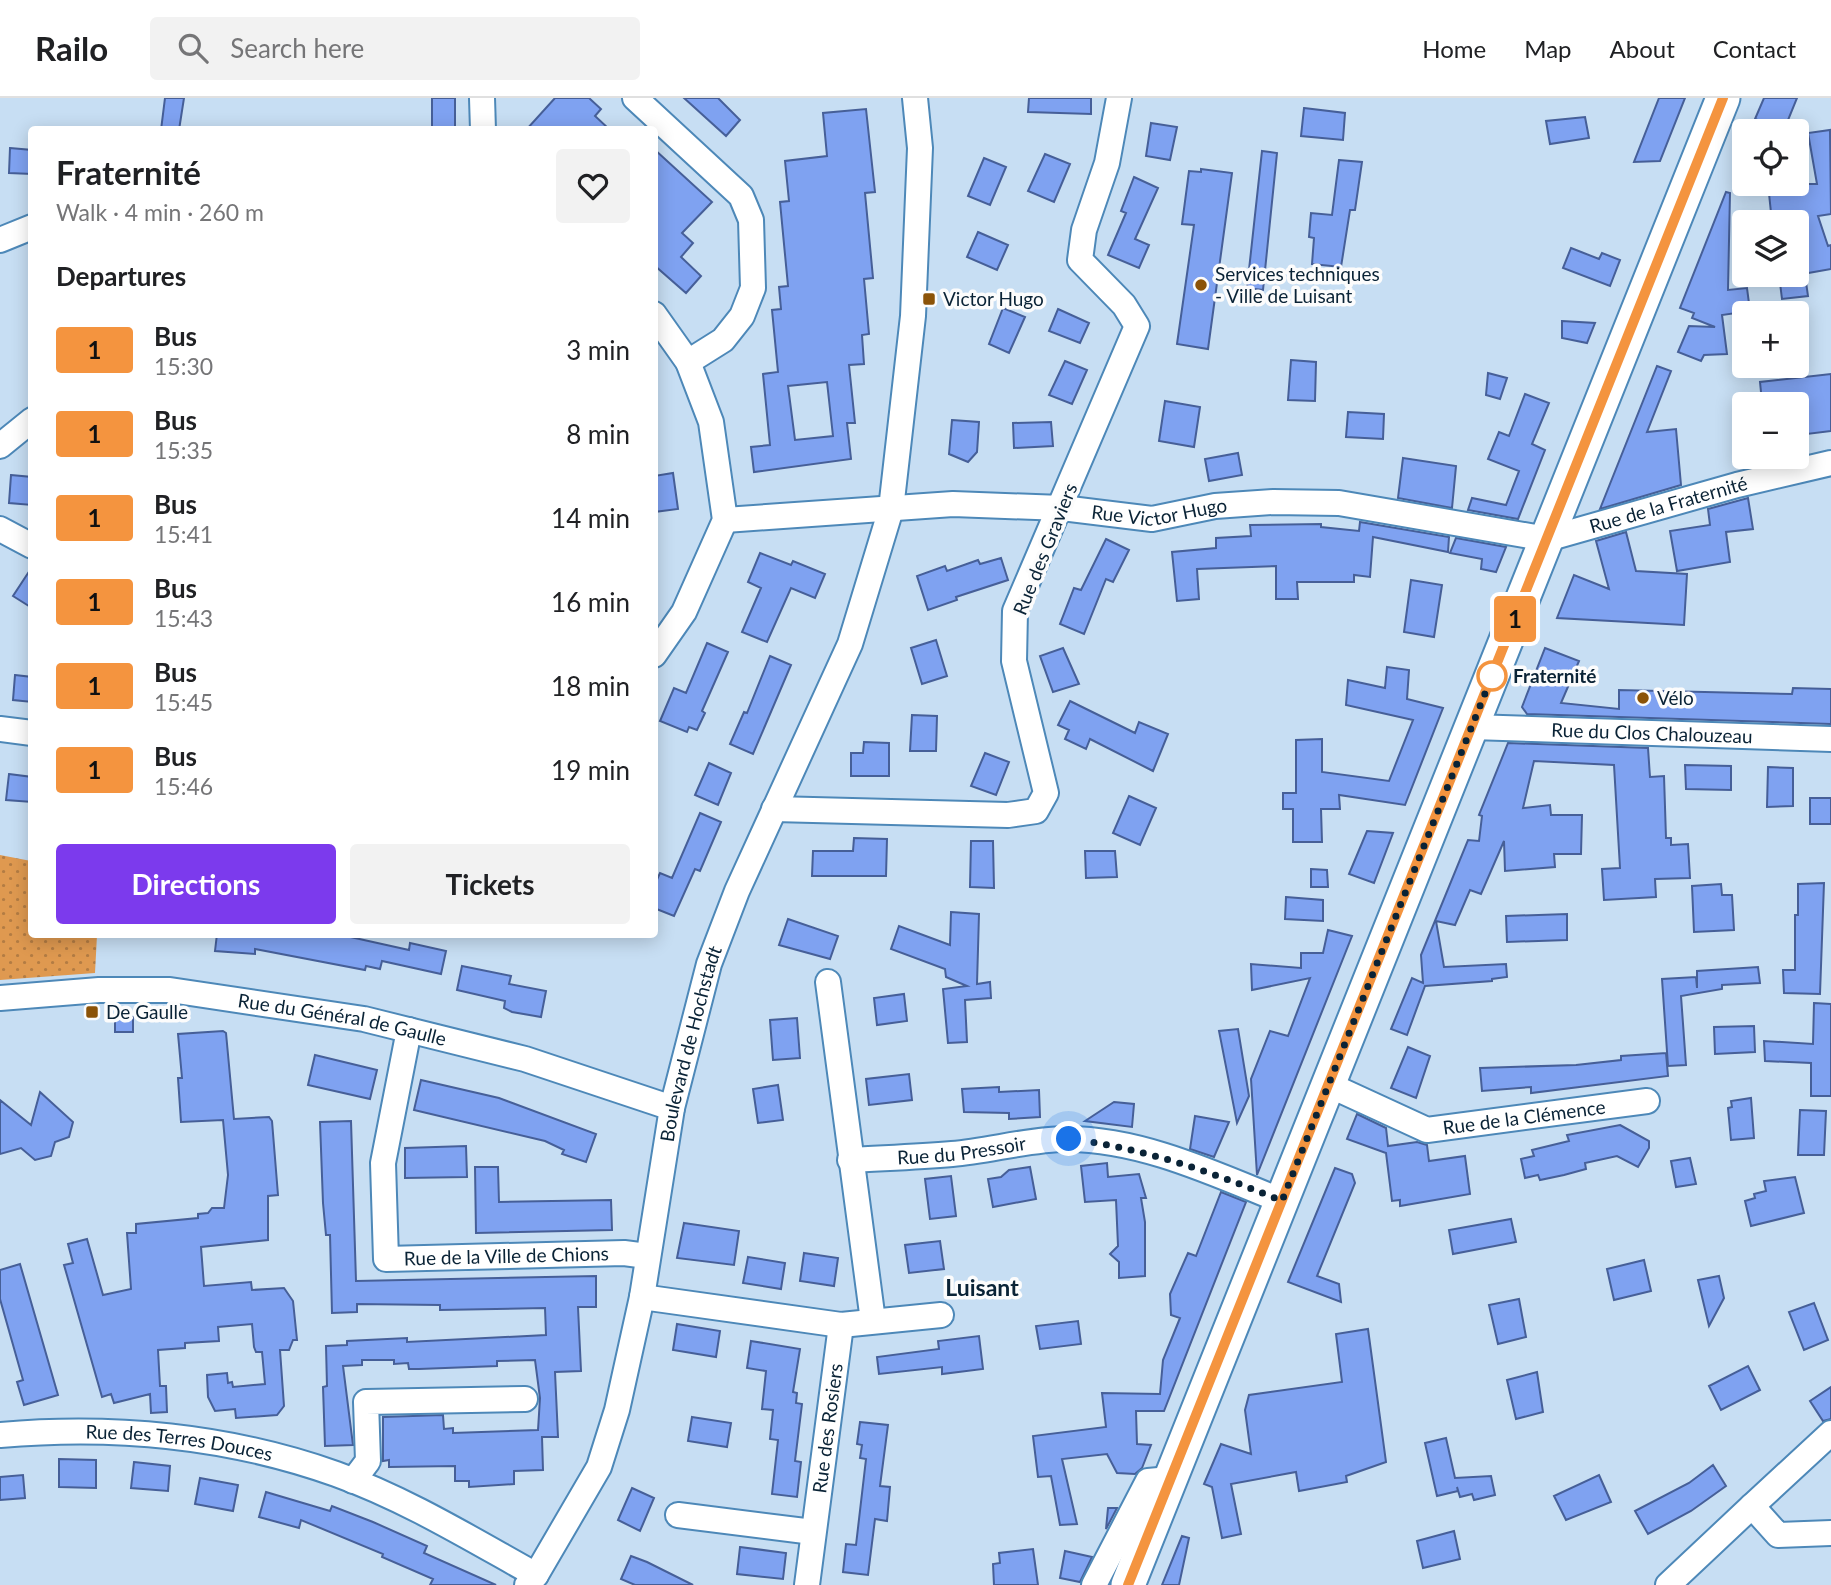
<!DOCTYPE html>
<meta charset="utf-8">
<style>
body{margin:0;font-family:Lato,sans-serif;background:#f2f2f2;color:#202124;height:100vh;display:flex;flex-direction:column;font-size:26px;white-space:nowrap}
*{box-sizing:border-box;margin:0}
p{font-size:23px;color:#757577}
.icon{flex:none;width:38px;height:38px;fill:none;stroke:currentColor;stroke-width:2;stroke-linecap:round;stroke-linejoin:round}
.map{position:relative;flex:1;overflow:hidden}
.sheet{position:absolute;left:28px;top:28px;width:630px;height:812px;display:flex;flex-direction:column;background:#fff;border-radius:7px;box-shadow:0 4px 18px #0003}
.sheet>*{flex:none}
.badge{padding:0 14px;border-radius:5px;font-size:24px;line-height:46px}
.controls{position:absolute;left:1732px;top:21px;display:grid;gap:14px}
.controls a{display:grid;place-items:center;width:77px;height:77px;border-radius:7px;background:#fff;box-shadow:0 4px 18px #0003;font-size:35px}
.you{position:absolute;width:35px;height:35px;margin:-18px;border:5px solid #fff;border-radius:50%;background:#1a73e8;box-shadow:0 0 0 10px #1a73e833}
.map>.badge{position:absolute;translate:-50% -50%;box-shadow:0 0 0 4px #fff}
h2{padding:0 28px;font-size:26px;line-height:63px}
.round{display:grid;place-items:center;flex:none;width:74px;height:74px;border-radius:7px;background:#f2f2f2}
.headline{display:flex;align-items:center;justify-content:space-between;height:119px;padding:0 28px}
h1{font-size:33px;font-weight:700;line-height:52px}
.button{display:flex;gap:14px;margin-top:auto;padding:14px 28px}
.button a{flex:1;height:80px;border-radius:7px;background:#7c3aed;color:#fff;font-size:28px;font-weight:700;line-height:80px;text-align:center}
.button a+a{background:#f2f2f2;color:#202124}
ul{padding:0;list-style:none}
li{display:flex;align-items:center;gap:21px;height:84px;padding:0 28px}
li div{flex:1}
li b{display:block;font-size:26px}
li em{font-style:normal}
li .badge{min-width:77px;font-weight:700;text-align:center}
header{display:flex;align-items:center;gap:42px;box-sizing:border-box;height:98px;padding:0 35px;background:#fff;border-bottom:2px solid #e0e0e0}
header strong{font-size:33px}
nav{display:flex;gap:38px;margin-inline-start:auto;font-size:24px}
.search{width:490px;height:63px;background:#f2f2f2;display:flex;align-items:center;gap:18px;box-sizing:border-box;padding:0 24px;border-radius:7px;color:#757577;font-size:26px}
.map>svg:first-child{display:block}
</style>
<header>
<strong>Railo</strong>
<div class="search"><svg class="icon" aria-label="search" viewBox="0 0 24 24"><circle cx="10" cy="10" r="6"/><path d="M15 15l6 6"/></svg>Search here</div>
<nav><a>Home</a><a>Map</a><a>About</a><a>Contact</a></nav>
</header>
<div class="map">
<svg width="1831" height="1487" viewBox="0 0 1831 1487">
<defs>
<pattern id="park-dots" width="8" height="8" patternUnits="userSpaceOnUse" patternTransform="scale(1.75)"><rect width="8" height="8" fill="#df9950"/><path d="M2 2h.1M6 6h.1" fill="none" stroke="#b37c43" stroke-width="1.8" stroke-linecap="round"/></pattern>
</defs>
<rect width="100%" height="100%" fill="#c7def3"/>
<!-- park -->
<path fill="url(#park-dots)" d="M0 757 31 763 32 836 97 837 95 875 0 882Z"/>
<!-- building -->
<path fill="#7fa2f1" stroke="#465f98" stroke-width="2" fill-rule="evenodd" d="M165 0H184L179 32H161Z
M432 0H455V32H432Z
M555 0H589L601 11 595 18 610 32H526Z
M684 0H718L740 22 726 38Z
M1029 0H1091V16L1028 14Z
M1659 0H1685L1660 63 1634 64Z
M1764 0H1797L1784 32 1755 21Z
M1304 10 1345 15 1343 42 1301 38Z
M866 11 875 94 865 95 873 180 864 181 869 236 862 237 864 266 849 267 855 325H847L851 361 754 374 751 349 770 347 763 276 778 274 772 212 781 211 779 189 788 188 780 104 789 103 785 63 827 58 823 15ZM827 284 833 338 795 342 788 288Z
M1585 19 1589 40 1550 46 1546 23Z
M1151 25 1177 29 1170 62 1146 58Z
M1830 32 1831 116 1818 118 1828 148 1831 147V171L1797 177V124H1772L1768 86H1817L1808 35Z
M10 50 32 52V76L9 75Z
M654 51 712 104 682 135 693 145 681 159 701 178 686 195 654 167Z
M1262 53 1277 55 1263 192 1247 190Z
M1045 56 1070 66 1054 104 1028 93Z
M984 60 1006 69 990 107 968 98Z
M1339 62 1362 64 1355 112H1350L1341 169 1312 166 1314 140 1309 139 1311 115 1332 117Z
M1201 71 1232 75 1208 251 1177 246 1194 127 1182 126 1189 73 1201 74Z
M1134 79 1158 90 1135 141 1149 147 1139 170 1108 157 1126 115 1121 113Z
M1726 94 1730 95 1728 192 1747 190 1750 213 1722 217 1727 256 1704 257 1701 263 1678 254 1689 228 1715 229 1692 220 1694 215 1680 210Z
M978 134 1008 147 997 172 967 159Z
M1571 150 1599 161 1602 155 1620 162 1610 188 1563 170Z
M1779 177H1805L1808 198 1782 201Z
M1003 210 1025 219 1009 255 989 246Z
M1058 211 1089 225 1080 245 1049 233Z
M1562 223 1595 225 1587 245 1562 240Z
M1291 262 1316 264 1315 303 1288 302Z
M1065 263 1087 272 1072 306 1049 297Z
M1657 268 1671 273 1647 334 1676 331 1681 387 1600 411Z
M1488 275 1507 280 1500 301 1486 297Z
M1831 276V333L1799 337 1797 306H1793L1792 300 1762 304 1760 284Z
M1525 296 1549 305 1532 346 1545 352 1518 421 1468 412 1472 400 1506 407 1519 373 1488 361 1499 334 1509 338Z
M1165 303 1200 309 1194 349 1159 343Z
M1348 314 1384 316 1383 341 1346 339Z
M952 322 979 324 977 354 968 364 949 356Z
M1051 324 1053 348 1014 350 1013 325Z
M1238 355 1242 377 1209 383 1205 361Z
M1403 360 1456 368 1452 410 1398 400Z
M673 375 678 411 654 414V378Z
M11 377 32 379V407L9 405Z
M1748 400 1753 431 1726 434 1730 464 1677 473 1670 433 1710 427 1708 411Z
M1360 424 1449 439 1448 454 1373 439 1370 479 1354 477V484H1297L1298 501H1276V468L1197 471 1199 501 1177 503 1172 454 1216 450V440L1251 438 1250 427 1321 426V429L1359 433Z
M1626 434 1636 473 1687 476 1684 527 1557 520 1574 477 1609 491 1596 443Z
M1456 440 1506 449 1496 474 1481 471 1482 461 1450 455Z
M1106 441 1129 452 1113 484 1106 481 1084 536 1060 526 1074 490 1081 492Z
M760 455 791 467 793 463 825 476 815 500 791 490 767 544 742 534 761 490 748 484Z
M1001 460 1008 482 956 499 957 502 928 512 917 478 945 468 947 473 978 462 980 466Z
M32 469V510L13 498Z
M1411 482 1442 487 1434 539 1404 534Z
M936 542 947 578 922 586 911 550Z
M707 545 728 554 702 613 705 615 697 632 689 629 687 634 660 623 674 590 686 595Z
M1063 550 1079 586 1053 594 1040 558Z
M1545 550 1579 563 1561 605 1619 611V592L1792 596 1793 590 1831 591V626L1527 616 1522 609Z
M770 558 791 567 753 656 730 646 744 614 747 615Z
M1387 569 1409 572 1407 601 1443 610 1405 707 1339 697 1340 711H1321L1322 744H1293V711H1283V695H1296V642L1322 641V674L1389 683 1413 622 1346 607 1348 582 1385 590Z
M15 577 32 579V604L13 602Z
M1070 603 1135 635 1139 624 1168 636 1153 673 1090 641 1086 651 1065 641 1069 632 1058 627Z
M912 617 937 618 936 653H910Z
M864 644 889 645V678H851V655H863Z
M1508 645 1648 650 1650 679 1664 678 1666 740H1671V747L1688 746 1690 780 1655 781 1656 799 1604 802 1602 771 1620 770 1614 667 1534 663 1523 710 1550 707 1551 717H1582L1581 756H1554L1555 769 1505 773 1504 743 1481 796 1470 792 1455 827 1436 823 1444 869 1506 866 1507 879 1492 881V883L1425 888 1407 937 1391 931 1412 880 1423 885 1421 857 1468 742 1479 743 1482 718 1479 717Z
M985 655 1009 664 996 697 971 688Z
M709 665 731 675 718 707 695 697Z
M1685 667 1731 668V692L1686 691Z
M1768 669 1793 670V708L1767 709Z
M9 676 32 679V704L6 702Z
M1129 698 1156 710 1140 747 1113 735Z
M1810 700H1831V726H1810Z
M700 715 721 724 700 773 695 771 674 818 654 810V788L660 775 672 780Z
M1367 733 1393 735 1374 785 1349 776Z
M854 740 887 741 886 778H812L813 753H853Z
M971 743H993L994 790 970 789Z
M1085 753H1115L1117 779 1086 780Z
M1311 771 1327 772 1328 789H1311Z
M1824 785 1820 896 1784 895 1783 872H1795V817H1798V786Z
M1721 786 1722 797H1732L1734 832 1694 834 1692 788Z
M1286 799 1323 802V823L1285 821Z
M951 814 979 816 977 886 990 884 991 900 965 902 967 944 948 945 943 891 967 888 946 879 945 871 891 851 899 828 950 847Z
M1567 816V842L1507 844 1506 818Z
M788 821 838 838 830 861 779 847Z
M1328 832 1352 838 1257 1077 1251 981 1270 933 1288 938 1310 880 1252 892 1251 866 1301 870V855H1323Z
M217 836H337L409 852 410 845 446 853 441 876 382 863 380 871 366 868 365 872 255 851V856L215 853Z
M462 868 511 878 509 886 546 893 541 919 512 914 504 910 505 903 457 892Z
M1758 869 1760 885 1722 887V891L1681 898 1686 967 1668 968 1662 881 1696 879 1697 890V873Z
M904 896 907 923 877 927 874 900Z
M1814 905 1831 906V998H1811V965L1765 963 1764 943 1813 946Z
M115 918 133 919V934H115Z
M797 920 800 960 773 962 770 922Z
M1754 928 1755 954 1715 956 1714 929Z
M1238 931 1249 998 1237 1025 1219 933Z
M223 933 226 935 234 1021 269 1019 272 1023 278 1097 268 1098V1142L201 1149 204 1188 251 1184 252 1192 284 1190 293 1203 297 1242H293L289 1252H280L284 1308 277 1317 236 1320 235 1311 215 1313 208 1299 207 1277 227 1275 228 1285 232 1284 233 1289 265 1286 262 1254H256L254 1249 252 1226 218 1229 219 1243 185 1245V1250L158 1252 160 1288H166L167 1314 151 1315 150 1296 114 1305 111 1296 102 1299 64 1167 73 1165 68 1146 87 1141 103 1197 131 1191 127 1135H136V1126L198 1120V1116L208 1115 212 1110H224L228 1077 223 1022 181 1024 178 980H182L178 936Z
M1408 949 1430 958 1416 1000 1391 990Z
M1666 955 1668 978 1531 995V989L1482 993 1480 970 1576 967 1621 962V958Z
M315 957 377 972 370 1001 308 987Z
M909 976 912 1002 869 1007 866 981Z
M421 982 499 1000 596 1036 586 1064 562 1056 564 1052 545 1043 414 1012Z
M778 987 783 1022 758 1025 753 991Z
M999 989V994L1039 992 1040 1019 1009 1021V1015L964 1014 962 991Z
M40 994 73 1024 69 1039 55 1044 51 1058 35 1062 21 1050 0 1056V1002L31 1027Z
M1751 1000 1754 1040 1731 1042 1728 1010 1732 1009 1731 1003Z
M1114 1004 1134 1006 1132 1029 1085 1023Z
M1800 1012 1826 1013 1824 1057H1798Z
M1357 1016 1386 1030 1388 1048 1417 1044 1427 1047 1429 1063 1465 1058 1470 1096 1400 1108V1102L1392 1103 1386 1055 1347 1041Z
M1195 1018 1229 1024 1214 1059 1190 1051Z
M351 1023 356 1183 596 1178V1209H578L581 1273 555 1274 558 1339H542L543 1372 514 1373V1386L469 1389V1383H455V1368L389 1369V1362L383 1363V1319L443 1317 444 1331 453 1330V1335L538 1332 540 1300 535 1262 497 1263V1268L419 1271H409L408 1265 394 1266V1262H362V1267L343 1268 353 1347 325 1348 323 1289 327 1288 326 1248 347 1247V1243L407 1240V1244L546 1237 545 1210 440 1212V1207L357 1206V1214L332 1215 330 1137H326L323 1105 320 1024Z
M1620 1027 1649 1043V1050L1638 1069 1617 1058 1585 1065 1586 1071 1564 1077 1540 1082 1538 1077 1525 1080 1521 1061 1534 1058 1532 1052 1569 1043 1567 1037Z
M466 1048 467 1079 405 1080V1050Z
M1690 1060 1696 1086 1676 1089 1671 1063Z
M1107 1065 1108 1079 1139 1076 1146 1100H1141L1145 1124V1178L1119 1180V1164L1110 1156 1118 1148 1116 1102 1085 1104 1081 1068Z
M475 1069H498L499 1104 611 1102 612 1132 476 1135Z
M1030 1069 1036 1101 993 1109 988 1081 1001 1079 1009 1072Z
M1335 1070 1352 1076 1355 1085 1317 1178 1339 1186 1341 1204 1288 1184Z
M951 1078 956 1118 930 1121 925 1081Z
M1795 1079 1804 1115 1751 1128 1745 1103 1755 1100 1754 1096 1766 1093 1764 1083Z
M1221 1094 1246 1104 1164 1313H1136L1137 1346 1151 1347 1142 1370 1135 1376 1117 1375 1107 1356 1062 1361 1077 1426 1060 1427 1051 1378 1038 1379 1033 1338 1106 1329 1102 1295 1160 1296 1163 1262 1180 1220 1171 1217 1170 1196 1188 1155 1196 1158Z
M1511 1121 1516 1144 1453 1156 1449 1132Z
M684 1125 739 1133 734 1167 677 1160Z
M940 1143 944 1171 909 1175 905 1147Z
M804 1155 838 1160 834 1188 800 1183Z
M748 1159 785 1165 781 1191 743 1185Z
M1644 1162 1651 1193 1614 1202 1607 1171Z
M20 1166 58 1297 24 1307 17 1284 23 1282 0 1201V1172Z
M1719 1178 1724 1200 1709 1228 1698 1182Z
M1519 1201 1526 1239 1498 1246 1489 1207Z
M1814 1205 1828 1242 1804 1252 1789 1214Z
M1078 1223 1081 1246 1040 1251 1036 1228Z
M677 1226 720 1233 716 1259 673 1252Z
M1368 1231 1386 1364 1346 1378 1347 1384 1299 1393 1296 1374 1231 1386 1241 1436 1222 1440 1212 1389 1204 1386 1221 1346 1251 1356 1245 1312 1249 1297 1342 1284 1336 1236Z
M979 1238 983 1271 942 1276V1269L879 1276 877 1259 939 1251 938 1243Z
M751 1243 800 1251 793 1294 797 1295 796 1305 802 1306 795 1363 801 1364 797 1399 772 1396 778 1342 770 1341 773 1312 762 1311 766 1273 747 1270Z
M1748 1268 1760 1292 1721 1312 1709 1288Z
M1537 1274 1543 1314 1516 1321 1507 1282Z
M1831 1289V1321L1823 1323 1810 1303Z
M692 1319 731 1325 727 1349 688 1343Z
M860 1324 888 1327 880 1388 890 1389 887 1423 875 1421 868 1477 843 1474 846 1446 856 1447 866 1361 860 1360 862 1347 857 1346Z
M1446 1340 1455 1380 1491 1378 1495 1397 1474 1402 1472 1396 1460 1399 1457 1389 1458 1393 1437 1398 1425 1345Z
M59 1361 96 1362V1390L59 1389Z
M134 1364 170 1368 168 1393 131 1390Z
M1713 1367 1726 1388 1691 1413 1648 1436 1635 1413 1689 1385Z
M23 1377 25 1400 0 1402V1379Z
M1599 1377 1611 1404 1566 1422 1554 1398Z
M200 1380 238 1387 233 1413 195 1406Z
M632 1390 654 1400 640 1433 618 1422Z
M266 1394 330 1413 332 1408 373 1424 427 1448 424 1455 496 1487H430L433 1481 382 1459 383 1456 301 1422 299 1430 259 1419Z
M1108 1410H1117L1106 1431Z
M1454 1433 1460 1461 1423 1470 1417 1443Z
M1182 1438 1189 1440 1179 1487H1162Z
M740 1449 786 1455 783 1481 737 1476Z
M1033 1451 1038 1487H994L993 1466 1000 1465 999 1455Z
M1065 1453 1092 1459 1080 1484 1060 1480Z
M631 1458 647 1464 693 1487H635L621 1481Z"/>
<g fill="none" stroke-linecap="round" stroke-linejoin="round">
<defs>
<g id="minor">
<path d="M482 0 483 32"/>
<path d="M635 0 741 98 751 122 753 190 742 218 723 242 688 264"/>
<path d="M0 142 32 129"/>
<path d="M654 216 688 264 711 324 725 422 684 514 654 557"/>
<path d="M0 348 32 322"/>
<path id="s1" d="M725 422 953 406 1062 410 1152 421 1215 408 1273 404 1339 405 1547 441 1737 387 1831 365"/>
<path d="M0 431 32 448"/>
<path id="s2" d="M1472 629 1831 641"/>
<path d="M0 631 32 635"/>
<path d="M774 711 1008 717 1036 713 1046 695 1014 563 1015 513 1137 228 1124 207 1080 162 1084 132 1107 65 1119 0"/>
<path d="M828 884 873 1223"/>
<path id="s3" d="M0 900 99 892H170L364 921 525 961 672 1010"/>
<path id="s4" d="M409 932 383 1065 386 1161 624 1155 647 1158"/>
<path id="s5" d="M1327 986 1427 1032 1647 1003"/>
<path id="s6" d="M850 1062C884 1060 918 1059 952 1056 990 1053 1028 1041 1068 1041 1141 1041 1215 1076 1282 1103"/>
<path d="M642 1199 841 1227 941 1217"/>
<path id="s7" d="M0 1337C113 1327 229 1338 336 1376 406 1401 471 1441 536 1477"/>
<path d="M353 1383 368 1363 366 1304 525 1301"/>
<path d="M1752 1408 1831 1335"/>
<path d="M678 1417 813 1434"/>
<path id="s8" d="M527 1487 536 1477 599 1369 617 1312 642 1199 672 1010 709 866 737 793 850 546 891 411 913 218 920 50 915 0"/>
<path id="s9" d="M807 1487 841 1227"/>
<path d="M1094 1487 1148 1383 1170 1381"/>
<path d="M1668 1487 1752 1408 1778 1437 1831 1435"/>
</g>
<path id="secondary" d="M1128 1487 1723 0"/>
</defs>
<!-- minor casing -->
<use href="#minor" stroke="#4d88b8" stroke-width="28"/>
<!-- secondary casing -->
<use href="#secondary" stroke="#4d88b8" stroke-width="37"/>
<!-- minor -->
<use href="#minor" stroke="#fff" stroke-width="24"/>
<!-- secondary -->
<use href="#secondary" stroke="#fff" stroke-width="33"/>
</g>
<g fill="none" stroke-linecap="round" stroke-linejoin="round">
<defs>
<path id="line" d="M1128 1487 1723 0"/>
</defs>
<!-- line casing -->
<use href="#line" stroke="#fff" stroke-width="16"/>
<!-- line -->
<use href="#line" stroke="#f4943f" stroke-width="10"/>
<!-- walk -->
<path stroke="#0a2336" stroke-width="7" stroke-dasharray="0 12.6" d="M1069 1041C1144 1050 1212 1074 1282 1103L1492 578"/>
</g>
<!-- markers -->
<g fill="#8b5308" stroke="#fcfcfc" stroke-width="2.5">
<circle cx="1201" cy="187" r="7"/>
<rect x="922" y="194" width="14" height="14" rx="3.5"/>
<circle cx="1643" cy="600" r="7"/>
<rect x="85" y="907" width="14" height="14" rx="3.5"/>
</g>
<circle fill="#fff" stroke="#f4943f" stroke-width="3.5" cx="1492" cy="578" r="14"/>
<g text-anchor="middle" stroke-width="7" stroke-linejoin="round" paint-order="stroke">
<!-- poi labels -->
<g font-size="19" fill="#0a2336" stroke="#fcfcfc" text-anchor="start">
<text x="1215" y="183">Services techniques<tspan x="1215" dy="22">- Ville de Luisant</tspan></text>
<text x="943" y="208">Victor Hugo</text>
<text x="1657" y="607">Vélo</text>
<text x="106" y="921">De Gaulle</text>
</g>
<!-- street labels -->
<g font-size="19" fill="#0a2336" stroke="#fcfcfc">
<text dy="7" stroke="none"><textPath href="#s1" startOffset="954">Rue de la Fraternité</textPath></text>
<text dy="7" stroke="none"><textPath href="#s1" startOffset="436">Rue Victor Hugo</textPath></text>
<text transform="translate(1045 451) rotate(-68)" y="7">Rue des Graviers</text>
<text dy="7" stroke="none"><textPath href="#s2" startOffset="180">Rue du Clos Chalouzeau</textPath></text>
<text dy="7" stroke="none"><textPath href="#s3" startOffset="345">Rue du Général de Gaulle</textPath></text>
<text dy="7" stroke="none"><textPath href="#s8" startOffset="572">Boulevard de Hochstadt</textPath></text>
<text dy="7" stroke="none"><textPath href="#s5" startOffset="208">Rue de la Clémence</textPath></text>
<text dy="7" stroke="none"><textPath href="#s6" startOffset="112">Rue du Pressoir</textPath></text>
<text dy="7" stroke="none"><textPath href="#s4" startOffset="352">Rue de la Ville de Chions</textPath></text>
<text dy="7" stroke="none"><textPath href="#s9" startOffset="158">Rue des Rosiers</textPath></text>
<text dy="7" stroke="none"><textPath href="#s7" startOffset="180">Rue des Terres Douces</textPath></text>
</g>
<!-- stop labels -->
<g font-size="19" font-weight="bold" fill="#0a2336" stroke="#fcfcfc" text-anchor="start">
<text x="1513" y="585">Fraternité</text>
</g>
<!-- quarter labels -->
<g font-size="23" font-weight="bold" fill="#0a2336" stroke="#fcfcfc">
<text x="982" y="1198">Luisant</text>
</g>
</g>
</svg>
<div class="controls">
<a><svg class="icon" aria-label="locate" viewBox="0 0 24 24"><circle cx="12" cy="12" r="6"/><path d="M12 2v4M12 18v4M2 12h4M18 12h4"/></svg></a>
<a><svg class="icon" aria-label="layers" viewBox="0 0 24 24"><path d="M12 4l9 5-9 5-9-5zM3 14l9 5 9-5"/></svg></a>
<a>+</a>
<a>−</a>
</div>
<div class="you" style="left:1069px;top:1041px"></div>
<b class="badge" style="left:1515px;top:521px;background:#f4943f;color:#111">1</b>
<section class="sheet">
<div class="headline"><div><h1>Fraternité</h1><p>Walk · 4 min · 260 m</p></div><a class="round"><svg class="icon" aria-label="heart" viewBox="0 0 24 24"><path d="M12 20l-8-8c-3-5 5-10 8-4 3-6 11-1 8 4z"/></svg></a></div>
<h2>Departures</h2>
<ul>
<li><span class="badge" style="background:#f4943f;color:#111">1</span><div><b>Bus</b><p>15:30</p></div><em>3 min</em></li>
<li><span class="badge" style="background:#f4943f;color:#111">1</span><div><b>Bus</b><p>15:35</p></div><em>8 min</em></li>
<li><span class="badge" style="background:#f4943f;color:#111">1</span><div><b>Bus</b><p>15:41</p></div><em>14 min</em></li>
<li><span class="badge" style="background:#f4943f;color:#111">1</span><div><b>Bus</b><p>15:43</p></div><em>16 min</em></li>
<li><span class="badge" style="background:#f4943f;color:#111">1</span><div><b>Bus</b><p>15:45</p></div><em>18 min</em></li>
<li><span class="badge" style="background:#f4943f;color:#111">1</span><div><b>Bus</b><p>15:46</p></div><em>19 min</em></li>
</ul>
<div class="button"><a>Directions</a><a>Tickets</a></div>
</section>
</div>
